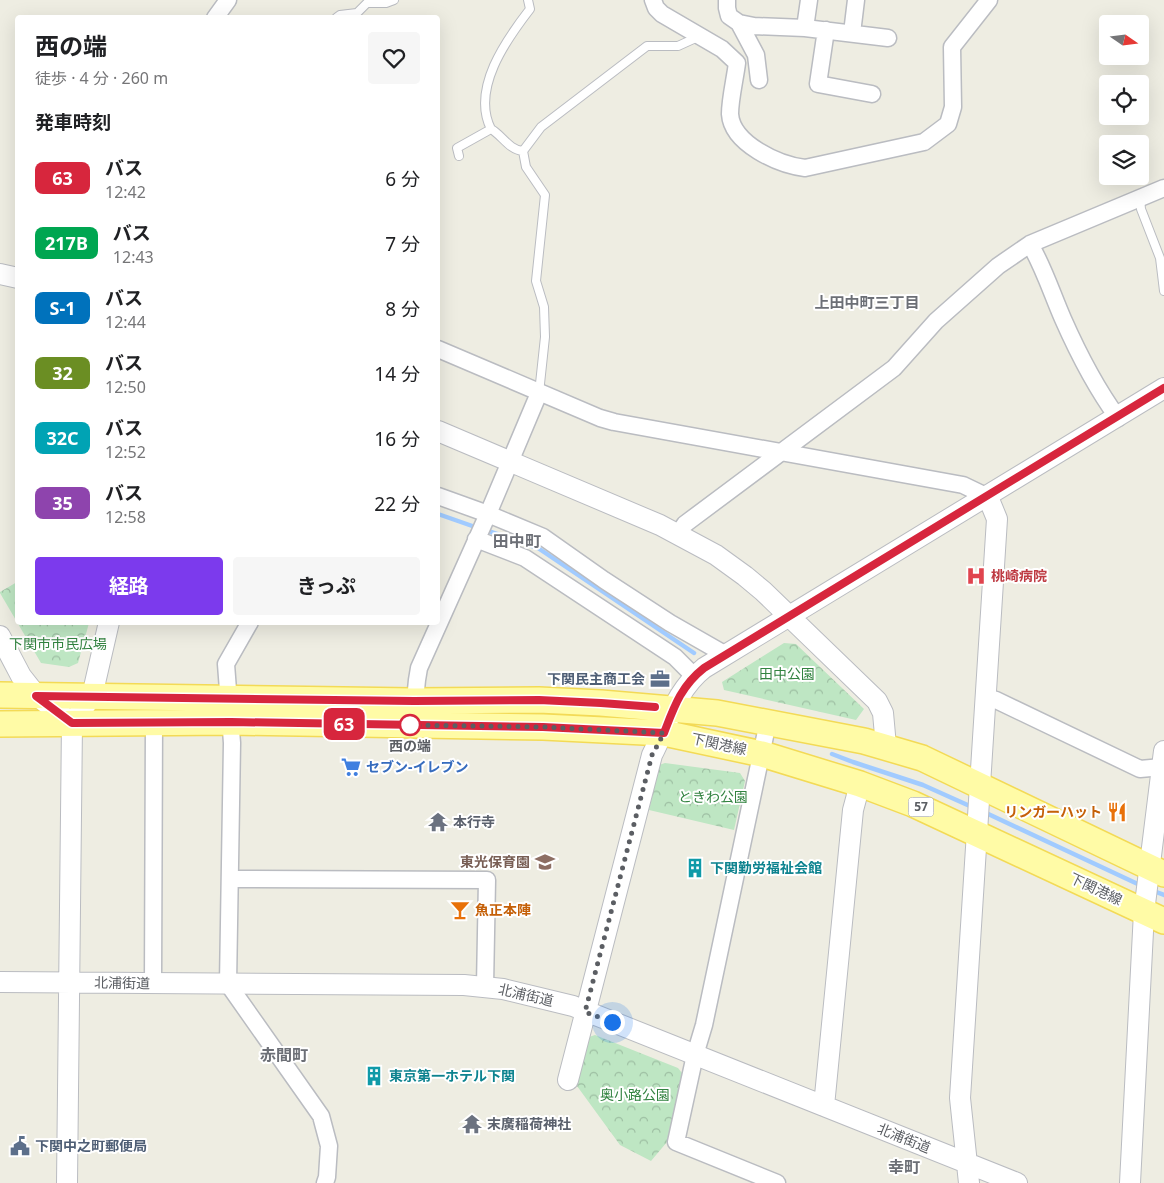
<!DOCTYPE html>
<html lang="ja">
<meta charset="utf-8">
<style>
body{margin:0;font-family:"Noto Sans","Noto Sans JP",sans-serif;background:#f6f6f6;color:#202124;height:100vh;display:flex;flex-direction:column;font-size:19px;white-space:nowrap}
*{box-sizing:border-box;margin:0}
p{font-size:16px;color:#757577}
.icon{flex:none;width:28px;height:28px;fill:none;stroke:currentColor;stroke-width:2;stroke-linecap:round;stroke-linejoin:round}
.map{position:relative;flex:1;overflow:hidden}
.panel{position:absolute;left:15px;top:15px;width:425px;height:610px;display:flex;flex-direction:column;background:#fff;border-radius:5px;box-shadow:0 5px 20px #0002}
.panel>*{flex:none}
.badge{padding:0 10px;border-radius:8px;font-size:18px;line-height:32px}
.needle{width:32px;rotate:104deg}
.buttons{position:absolute;left:1099px;top:15px;display:grid;gap:10px}
.buttons a{display:grid;place-items:center;width:50px;height:50px;border-radius:5px;background:#fff;box-shadow:0 5px 20px #0002;font-size:25px}
.you{position:absolute;width:25px;height:25px;margin:-12px;border:4px solid #fff;border-radius:50%;background:#1a73e8;box-shadow:0 0 0 8px #1a73e833}
.map>.badge{position:absolute;translate:-50% -50%;box-shadow:0 0 0 2px #fff}
h2{padding:0 20px;font-size:19px;line-height:45px}
.round{display:grid;place-items:center;flex:none;width:52px;height:52px;border-radius:5px;background:#f6f6f6}
.summary{display:flex;align-items:center;justify-content:space-between;height:85px;padding:0 20px}
h1{font-size:24px;font-weight:700;line-height:38px}
.primary-button{display:flex;gap:10px;margin-top:auto;padding:10px 20px}
.primary-button a{flex:1;height:58px;border-radius:5px;background:#7c3aed;color:#fff;font-size:20px;font-weight:700;line-height:58px;text-align:center}
.primary-button a+a{background:#f6f6f6;color:#202124}
ul{padding:0;list-style:none}
li{display:flex;align-items:center;gap:15px;height:65px;padding:0 20px}
li div{flex:1}
li b{display:block;font-size:19px}
li em{font-style:normal}
li .badge{min-width:55px;font-weight:700;text-align:center}
.map>svg:first-child{display:block}
</style>
<div class="map">
<svg width="1164" height="1183" viewBox="0 0 1164 1183">
<defs>
<pattern id="park-crowns" width="20" height="18" patternUnits="userSpaceOnUse" patternTransform="scale(1.25)"><rect width="20" height="18" fill="#bee6c3"/><path d="M2 6a3 3 0 1 1 6 0M12 15a3 3 0 1 1 6 0" fill="none" stroke="#9dbea2"/></pattern>
</defs>
<rect width="100%" height="100%" fill="#eeede2"/>
<!-- park -->
<path fill="url(#park-crowns)" d="M17 582 18 622 89 623 78 663 69 667 41 663 0 593V592Z
M784 643 796 644 864 709 856 720 724 690 722 682Z
M665 763 740 773 745 781 734 830 649 810 659 765Z
M595 1035 678 1068 682 1073 667 1142 651 1161 620 1145 577 1086 589 1037Z"/>
<g fill="none" stroke-linecap="round" stroke-linejoin="round">
<!-- stream -->
<path stroke="#a1cbff" stroke-width="4.5" d="M438 514 478 528
M485 530 538 548 694 653
M832 754 853 762 923 785 972 807
M984 812 1142 886
M1151 890 1164 895"/>
<defs>
<path id="service" d="M336 18 340 15 357 13 367 3H386L394 0
M491 129C502 135 509 150 523 151
M459 156 457 148 491 129C471 89 506 40 530 9L528 0
M1140 198 1141 209 1160 258 1164 291
M539 393 545 337 544 307 536 281 545 195 526 167 523 151 541 127 647 46H678L700 36"/>
<path id="minor" d="M653 0 656 8 662 14 722 49 737 63C735 79 730 99 730 114 732 144 779 165 805 168L924 142 948 124 953 107 952 47 989 0
M727 0V8L729 16 739 23 754 26 805 28 888 38
M215 18 228 0
M739 23 756 55 759 80
M805 28 809 0
M826 30 818 84 872 94
M852 33 856 0
M1030 244C1044 268 1052 294 1063 319 1078 353 1096 388 1118 418
M438 349 600 418 614 422 963 485 988 497
M438 496 488 514 543 537 604 580 670 623 726 655
M678 534 685 524 894 368 936 321 998 266 1030 244 1164 188
M476 539 525 558 675 657 694 676
M250 622 226 664 232 743 228 984 321 1116 329 1146 327 1177 325 1183
M986 697 996 700 1140 769 1162 767
M414 710 417 680 419 668 488 514 539 393
M768 722 704 1025 695 1055 676 1142 777 1183
M231 879 487 880 485 986
M153 984 154 722"/>
<path id="tertiary" d="M0 274 18 278
M438 431 660 525 716 555 745 576 763 591 877 701 883 713 886 746
M0 636 21 676 36 695 72 723
M0 982 464 985 503 989 573 1006 1017 1183
M568 1080 652 755C668 724 675 691 704 668L1164 388
M824 1106 853 810 860 784
M67 1183 72 723 92 696 109 622
M969 1183 960 1098 997 519 988 497
M1130 1183 1144 912 1164 751"/>
<path id="primary" d="M0 695 414 701 539 700 601 703 717 713 864 741 922 758 1164 874
M0 724 231 722 543 727 664 733 762 754 860 784 913 804 1164 921"/>
</defs>
<!-- service casing -->
<use href="#service" stroke="#babcc1" stroke-width="10"/>
<!-- minor casing -->
<use href="#minor" stroke="#babcc1" stroke-width="19"/>
<!-- tertiary casing -->
<use href="#tertiary" stroke="#babcc1" stroke-width="22"/>
<!-- primary casing -->
<use href="#primary" stroke="#f3da56" stroke-width="28"/>
<!-- service -->
<use href="#service" stroke="#fff" stroke-width="8"/>
<!-- minor -->
<use href="#minor" stroke="#fff" stroke-width="16"/>
<!-- tertiary -->
<use href="#tertiary" stroke="#fff" stroke-width="20"/>
<!-- primary -->
<use href="#primary" stroke="#fffba6" stroke-width="25"/>
</g>
<g fill="none" stroke-linecap="round" stroke-linejoin="round">
<defs>
<path id="line" d="M655 707 601 703 539 700 414 701 36 696 72 723 231 722 543 727 664 733C674 707 681 686 704 668L1164 388"/>
</defs>
<!-- line casing -->
<use href="#line" stroke="#fff" stroke-width="11"/>
<!-- line -->
<use href="#line" stroke="#d7263d" stroke-width="8"/>
<!-- walk -->
<path stroke="#5b5e63" stroke-width="5" stroke-dasharray="0 9" d="M410 725 543 727 664 733 652 755 585 1012 612 1022"/>
</g>
<!-- icons -->
<defs>
<symbol id="hospital-bare" viewBox="-9 -9 18 18"><path d="M-5-5h3v3.5h4V-5h3V5h-3V1.5h-4V5h-3Z" fill="#e0444e" stroke="#fff" stroke-width="2.5" paint-order="stroke"/></symbol>
<symbol id="office-bare" viewBox="-9 -9 18 18"><path d="M-6-3h4V-5.5h4V-3h4V5H-6ZM-1-4.5V-3h2v-1.5ZM-6 0V1H6V0Z" fill="#5c6f8a" stroke="#fff" stroke-width="2.5" paint-order="stroke"/></symbol>
<symbol id="supermarket-bare" viewBox="-9 -9 18 18"><path d="M-6-5.5h2.5l.6 2H6L4.5 2H-2.5L-4.4-4H-6ZM-1.5 3.2a1.3 1.3 0 1 0 .1 0ZM3 3.2a1.3 1.3 0 1 0 .1 0Z" fill="#3f7fe0" stroke="#fff" stroke-width="2.5" paint-order="stroke"/></symbol>
<symbol id="restaurant-bare" viewBox="-9 -9 18 18"><path d="M-5-6h1v4h1v-4h1v4h1v-4h1v5L-1.5 .5V6h-2V.5L-5-1ZM5-6V6H3V1.5H1.5Q1.5-4 5-6Z" fill="#e8710a" stroke="#fff" stroke-width="2.5" paint-order="stroke"/></symbol>
<symbol id="temple-bare" viewBox="-9 -9 18 18"><path d="M0-6L5-2H3V0L6.5 2.5H4V6H1.5V3h-3V6H-4V2.5H-6.5L-3 0V-2H-5Z" fill="#6b7280" stroke="#fff" stroke-width="2.5" paint-order="stroke"/></symbol>
<symbol id="school-bare" viewBox="-9 -9 18 18"><path d="M0-5L7-2L0 1L-7-2ZM-4 1L0 2.5L4 1V4Q0 6-4 4Z" fill="#8d6e63" stroke="#fff" stroke-width="2.5" paint-order="stroke"/></symbol>
<symbol id="building-bare" viewBox="-9 -9 18 18"><path d="M-4-6H4V6H1V3H-1V6H-4ZM-2.5-4.3h1.7v1.8h-1.7ZM.8-4.3h1.7v1.8H.8ZM-2.5-1h1.7V.8h-1.7ZM.8-1h1.7V.8H.8Z" fill="#0f9aa8" stroke="#fff" stroke-width="2.5" paint-order="stroke"/></symbol>
<symbol id="bar-bare" viewBox="-9 -9 18 18"><path d="M-6-5H6L.8 .8V4.5H3.5V6h-7V4.5H-.8V.8Z" fill="#e8710a" stroke="#fff" stroke-width="2.5" paint-order="stroke"/></symbol>
<symbol id="civic-bare" viewBox="-9 -9 18 18"><path d="M-.6-6.5H3V-4.5H.6V-3L4-1V1h2V6H-6V1h2V-1L-.6-3ZM-1.2 2.5V6h2.4V2.5Z" fill="#5c6f8a" stroke="#fff" stroke-width="2.5" paint-order="stroke"/></symbol>
</defs>
<g fill-rule="evenodd">
<use href="#hospital-bare" x="962" y="562" width="28" height="28"/>
<use href="#office-bare" x="646" y="665" width="28" height="28"/>
<use href="#supermarket-bare" x="337" y="753" width="28" height="28"/>
<use href="#restaurant-bare" x="1103" y="798" width="28" height="28"/>
<use href="#temple-bare" x="424" y="808" width="28" height="28"/>
<use href="#school-bare" x="531" y="848" width="28" height="28"/>
<use href="#building-bare" x="681" y="854" width="28" height="28"/>
<use href="#bar-bare" x="446" y="896" width="28" height="28"/>
<use href="#building-bare" x="360" y="1062" width="28" height="28"/>
<use href="#temple-bare" x="458" y="1110" width="28" height="28"/>
<use href="#civic-bare" x="6" y="1132" width="28" height="28"/>
</g>
<!-- markers -->
<circle fill="#fff" stroke="#d7263d" stroke-width="2.5" cx="410" cy="725" r="10"/>
<g text-anchor="middle" stroke-width="4" stroke-linejoin="round" paint-order="stroke">
<!-- shield labels -->
<rect fill="#fff" stroke="#8c8e92" stroke-width="1" x="908.5" y="797.5" width="25" height="19" rx="4"/>
<g font-size="12" font-weight="bold" fill="#5b5e63">
<text x="921" y="811">57</text>
</g>
<!-- health labels -->
<g font-size="14" font-weight="bold" fill="#be3a42" stroke="#fff" text-anchor="start">
<text x="991" y="581">桃崎病院</text>
</g>
<!-- park labels -->
<g font-size="14" fill="#328340" stroke="#fff">
<text x="58" y="649">下関市市民広場</text>
<text x="787" y="679">田中公園</text>
<text x="713" y="802">ときわ公園</text>
<text x="635" y="1100">奥小路公園</text>
</g>
<!-- service labels -->
<g font-size="14" font-weight="bold" fill="#4e5e75" stroke="#fff" text-anchor="end">
<text x="645" y="684">下関民主商工会</text>
<text x="35" y="1151" text-anchor="start">下関中之町郵便局</text>
</g>
<!-- street labels -->
<g font-size="14" fill="#5b5e63" stroke="#fff">
<text transform="translate(719 744) rotate(12)" y="5">下関港線</text>
<text transform="translate(1096 889) rotate(25)" y="5">下関港線</text>
<text transform="translate(122 983) rotate(1)" y="5">北浦街道</text>
<text transform="translate(526 995) rotate(13)" y="5">北浦街道</text>
<text transform="translate(904 1138) rotate(22)" y="5">北浦街道</text>
</g>
<!-- stop labels -->
<g font-size="14" font-weight="bold" fill="#5b5e63" stroke="#fff">
<text x="410" y="751">西の端</text>
</g>
<!-- shop labels -->
<g font-size="14" font-weight="bold" fill="#366cbe" stroke="#fff" text-anchor="start">
<text x="366" y="772">セブン-イレブン</text>
</g>
<!-- food labels -->
<g font-size="14" font-weight="bold" fill="#c56008" stroke="#fff" text-anchor="end">
<text x="1102" y="817">リンガーハット</text>
<text x="475" y="915" text-anchor="start">魚正本陣</text>
</g>
<!-- worship labels -->
<g font-size="14" font-weight="bold" fill="#5b616d" stroke="#fff" text-anchor="start">
<text x="453" y="827">本行寺</text>
<text x="487" y="1129">末廣稲荷神社</text>
</g>
<!-- education labels -->
<g font-size="14" font-weight="bold" fill="#785e54" stroke="#fff" text-anchor="end">
<text x="530" y="867">東光保育園</text>
</g>
<!-- culture labels -->
<g font-size="14" font-weight="bold" fill="#0d838f" stroke="#fff" text-anchor="start">
<text x="710" y="873">下関勤労福祉会館</text>
<text x="389" y="1081">東京第一ホテル下関</text>
</g>
<!-- neighbourhood labels -->
<g font-size="15" font-weight="bold" fill="#6c6f76" stroke="#fff">
<text x="867" y="308">上田中町三丁目</text>
</g>
<!-- quarter labels -->
<g font-size="16" font-weight="bold" fill="#6c6f76" stroke="#fff">
<text x="517" y="547">田中町</text>
<text x="284" y="1061">赤間町</text>
<text x="904" y="1173">幸町</text>
</g>
</g>
</svg>
<div class="buttons">
<a><svg class="needle" viewBox="-14 -14 28 28"><path d="M0-13l5 13h-10z" fill="#e53935"/><path d="M0 13l5-13h-10z" fill="#757577"/></svg></a>
<a><svg class="icon" aria-label="locate" viewBox="0 0 24 24"><circle cx="12" cy="12" r="6"/><path d="M12 2v4M12 18v4M2 12h4M18 12h4"/></svg></a>
<a><svg class="icon" aria-label="layers" viewBox="0 0 24 24"><path d="M12 4l9 5-9 5-9-5zM3 14l9 5 9-5"/></svg></a>
</div>
<div class="you" style="left:612px;top:1022px"></div>
<b class="badge" style="left:344px;top:724px;background:#d7263d;color:#fff">63</b>
<section class="panel">
<div class="summary"><div><h1>西の端</h1><p>徒歩 · 4 分 · 260 m</p></div><a class="round"><svg class="icon" aria-label="heart" viewBox="0 0 24 24"><path d="M12 20l-8-8c-3-5 5-10 8-4 3-6 11-1 8 4z"/></svg></a></div>
<h2>発車時刻</h2>
<ul>
<li><span class="badge" style="background:#d7263d;color:#fff">63</span><div><b>バス</b><p>12:42</p></div><em>6 分</em></li>
<li><span class="badge" style="background:#00a651;color:#fff">217B</span><div><b>バス</b><p>12:43</p></div><em>7 分</em></li>
<li><span class="badge" style="background:#0072bc;color:#fff">S-1</span><div><b>バス</b><p>12:44</p></div><em>8 分</em></li>
<li><span class="badge" style="background:#6b8e23;color:#fff">32</span><div><b>バス</b><p>12:50</p></div><em>14 分</em></li>
<li><span class="badge" style="background:#00a3b4;color:#fff">32C</span><div><b>バス</b><p>12:52</p></div><em>16 分</em></li>
<li><span class="badge" style="background:#8e44ad;color:#fff">35</span><div><b>バス</b><p>12:58</p></div><em>22 分</em></li>
</ul>
<div class="primary-button"><a>経路</a><a>きっぷ</a></div>
</section>
</div>
